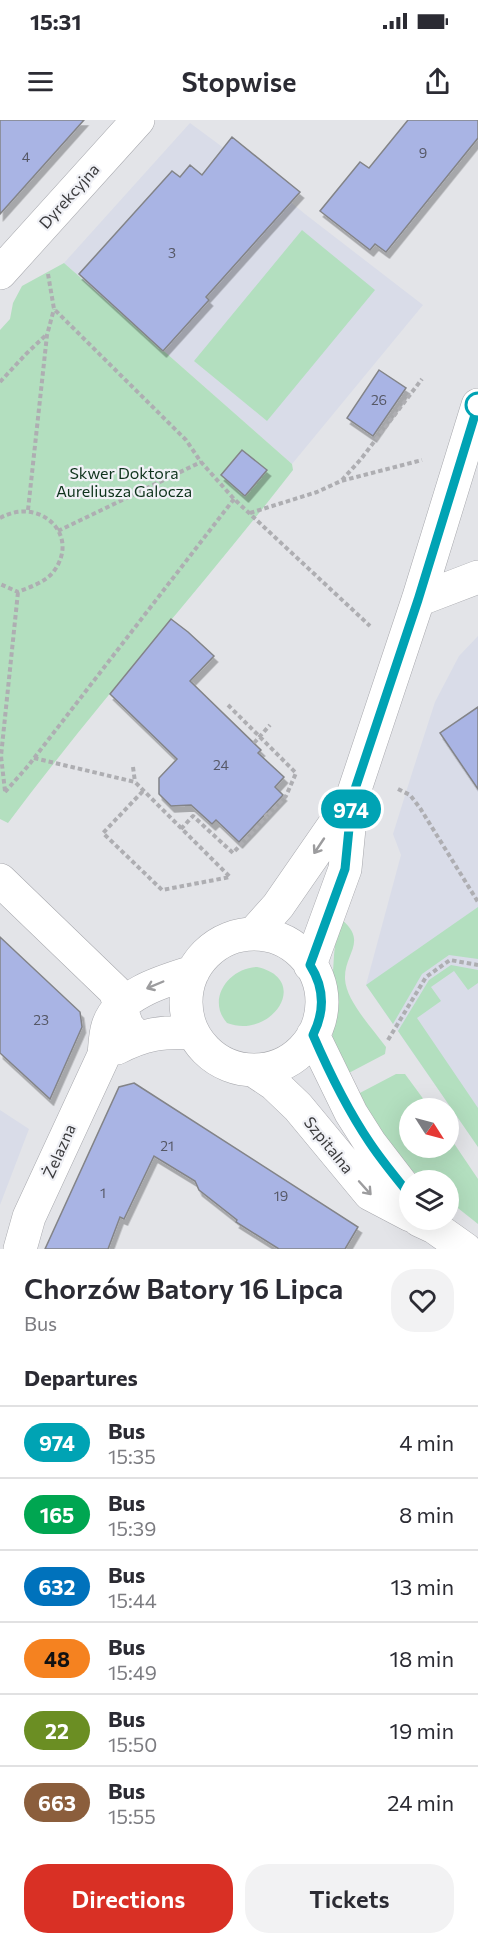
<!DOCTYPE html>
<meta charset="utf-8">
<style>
body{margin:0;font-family:Commissioner,sans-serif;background:#f2f2f3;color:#2b2b33;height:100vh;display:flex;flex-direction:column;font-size:22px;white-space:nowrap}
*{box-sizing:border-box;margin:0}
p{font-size:20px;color:#7c7c81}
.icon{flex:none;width:33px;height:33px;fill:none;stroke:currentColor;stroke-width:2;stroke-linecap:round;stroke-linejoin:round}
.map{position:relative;height:1129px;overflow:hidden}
.drawer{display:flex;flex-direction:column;background:#fff;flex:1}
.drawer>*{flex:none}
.badge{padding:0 12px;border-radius:20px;font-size:21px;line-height:39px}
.needle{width:39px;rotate:126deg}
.controls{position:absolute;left:399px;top:978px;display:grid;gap:12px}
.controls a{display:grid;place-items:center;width:60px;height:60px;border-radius:50%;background:#fff;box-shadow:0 6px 24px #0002;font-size:30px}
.map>.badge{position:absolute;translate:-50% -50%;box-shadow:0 0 0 3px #fff}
h2{padding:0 24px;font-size:22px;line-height:54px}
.round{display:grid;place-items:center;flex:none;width:63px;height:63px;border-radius:24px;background:#f2f2f3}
.headline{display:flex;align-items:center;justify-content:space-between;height:102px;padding:0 24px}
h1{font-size:28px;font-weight:600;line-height:45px}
.button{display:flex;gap:12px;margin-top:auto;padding:12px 24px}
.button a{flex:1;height:69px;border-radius:24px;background:#d93025;color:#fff;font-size:24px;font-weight:600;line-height:69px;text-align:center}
.button a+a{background:#f2f2f3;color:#2b2b33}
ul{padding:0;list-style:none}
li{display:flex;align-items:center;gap:18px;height:72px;padding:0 24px;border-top:2px solid #e1e1e2}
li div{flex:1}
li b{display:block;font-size:22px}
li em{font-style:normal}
li .badge{min-width:66px;font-weight:700;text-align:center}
.status{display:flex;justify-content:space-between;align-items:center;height:42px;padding:0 30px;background:#fff;direction:ltr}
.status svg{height:16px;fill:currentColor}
header{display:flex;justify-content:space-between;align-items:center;height:78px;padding:0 24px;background:#fff;font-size:27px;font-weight:600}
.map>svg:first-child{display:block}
</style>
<div class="status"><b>15:31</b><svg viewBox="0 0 49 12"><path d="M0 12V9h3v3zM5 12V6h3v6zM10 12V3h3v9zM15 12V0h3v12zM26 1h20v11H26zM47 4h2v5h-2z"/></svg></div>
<header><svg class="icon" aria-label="menu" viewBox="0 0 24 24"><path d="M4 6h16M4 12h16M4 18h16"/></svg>Stopwise<svg class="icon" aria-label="share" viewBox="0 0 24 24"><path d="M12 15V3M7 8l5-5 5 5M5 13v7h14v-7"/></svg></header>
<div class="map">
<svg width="478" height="1129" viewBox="0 0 478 1129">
<defs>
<filter id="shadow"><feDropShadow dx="3.5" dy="6" stdDeviation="0" flood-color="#0004"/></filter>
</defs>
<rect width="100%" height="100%" fill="#e3e4e8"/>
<!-- built -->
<path fill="#d9dce8" d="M190 3 240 40 305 94 423 185 292 344 64 143Z
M478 516V1027L366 865 401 735 393 714 413 650 435 582 459 536Z
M0 990 29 1009 0 1085Z"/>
<!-- green -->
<path fill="#b3dfbf" d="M302 110 375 170 267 301 194 241Z
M64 143 292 344 293 350C200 470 99 581 8 703L0 699V210L10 199 13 183 22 166Z
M478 787V839L449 835 422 854 393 904 366 865Z
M342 800C368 822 344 833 345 859 346 881 373 909 386 927L385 934 345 955 332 919 336 888 333 852 334 835 336 816Z
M451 845 478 850V863L468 870 454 851 431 867 441 881 417 898 478 988V1027L398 911 429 860Z
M257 847C312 859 272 920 227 903 206 879 229 848 257 847Z
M396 954H405L430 988H410V1028H448L449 1016 478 1059V1104L449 1081 448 1060H423L396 1037 356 975Z"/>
<!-- building -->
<path fill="#a9b4e4" stroke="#838488" stroke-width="1.5" filter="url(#shadow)" d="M0 0H84L0 94Z
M408 0H478V18L386 132 375 124 370 130 320 91 360 42 369 48Z
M232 17 300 72 206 177 209 180 163 231 79 154 172 51 180 57 190 45 202 55Z
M379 250 406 268 373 316 347 298Z
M242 330 267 350 245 376 221 355Z
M171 499 188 512 214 536 190 561 261 630 258 633 284 657 275 667 283 675 239 722 216 700 212 704 191 685 171 686 159 674V658L177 639 110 574Z
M478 587V669L440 613Z
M0 817 80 892 82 907 50 979 0 933Z
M134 963 358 1107 345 1129H279L236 1102 237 1100 199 1070 195 1061 154 1036 124 1099 120 1097 108 1129H45L119 967Z"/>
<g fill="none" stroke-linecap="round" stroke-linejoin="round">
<defs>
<path id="minor" d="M0 153 138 0
M418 480 478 457
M0 760 115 871 127 906 138 918
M253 814 278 786 350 682
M186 882a68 68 0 1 1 136 0a68 68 0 1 1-136 0Z
M310 845 345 749 352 678 418 480 478 285
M313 915 351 993 370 1023 410 1075
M117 928C144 914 163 911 193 913
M253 950 274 964 298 987 370 1074 410 1095
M419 1100 434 1107 465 1129
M20 1129 29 1097 104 935C105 926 105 915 108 906 118 874 164 861 193 852"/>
</defs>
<!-- minor casing -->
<use href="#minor" stroke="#a7a8ad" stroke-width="34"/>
<!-- path -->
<path stroke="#aeaeb2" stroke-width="4" stroke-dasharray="4.5 3" stroke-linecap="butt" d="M48 154 54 189 186 320 201 342 234 379 370 506
M0 262 26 234 46 215
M342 360 361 339 422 259
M28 390 47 215 54 189
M250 393 317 372 341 361 422 340
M0 398C39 376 81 414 54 451 46 462 30 467 18 472L0 464
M58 411 201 342
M228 585 296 653 286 676 267 696 265 694
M254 623 270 605
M34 638 135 662 230 757 162 770 103 713 143 671
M133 647 135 662
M398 669 410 675 420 688 478 782
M5 671 1 636 18 472
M5 672 28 646 234 379
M181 709 193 696 233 733 267 696
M388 920 426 857 450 840 478 845"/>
<!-- minor -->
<use href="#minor" stroke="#fff" stroke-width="33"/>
</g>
<!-- one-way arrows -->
<defs><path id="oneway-shaft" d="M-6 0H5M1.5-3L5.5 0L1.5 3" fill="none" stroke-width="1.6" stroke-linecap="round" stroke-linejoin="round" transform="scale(1.5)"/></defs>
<g stroke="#9c9c9e">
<use href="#oneway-shaft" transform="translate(319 726) rotate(124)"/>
<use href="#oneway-shaft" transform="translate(155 865) rotate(157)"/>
<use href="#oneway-shaft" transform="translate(365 1068) rotate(48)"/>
</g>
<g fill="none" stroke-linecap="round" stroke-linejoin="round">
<defs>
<path id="line" d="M410 1075C396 1058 382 1041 370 1023 347 989 329 952 313 915 325 891 324 867 310 845L345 749 352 678 418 480 478 285"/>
</defs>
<!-- line casing -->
<use href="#line" stroke="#fff" stroke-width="14"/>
<!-- line -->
<use href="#line" stroke="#00a3b4" stroke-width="9"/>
</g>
<!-- markers -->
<circle fill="#fff" stroke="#00a3b4" stroke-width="3" cx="478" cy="285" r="12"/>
<g text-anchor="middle" stroke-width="4.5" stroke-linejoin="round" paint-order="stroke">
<!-- number labels -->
<g font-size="14" fill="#565866">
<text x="423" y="38">9</text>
<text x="26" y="42">4</text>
<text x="172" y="138">3</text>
<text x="379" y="285">26</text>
<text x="221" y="650">24</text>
<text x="41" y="905">23</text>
<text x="167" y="1031">21</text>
<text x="103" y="1078">1</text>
<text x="281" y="1081">19</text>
</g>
<!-- street labels -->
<g font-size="16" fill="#3a3a3c" stroke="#f0f1f6">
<text transform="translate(69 76) rotate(-48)" y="6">Dyrekcyjna</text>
<text transform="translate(329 1025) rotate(51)" y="6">Szpitalna</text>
<text transform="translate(59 1031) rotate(-66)" y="6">Żelazna</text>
</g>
<!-- park labels -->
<g font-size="16" fill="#0e331c" stroke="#f0f1f6">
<text x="124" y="359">Skwer Doktora<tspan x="124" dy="18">Aureliusza Galocza</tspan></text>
</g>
</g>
</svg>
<div class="controls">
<a><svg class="needle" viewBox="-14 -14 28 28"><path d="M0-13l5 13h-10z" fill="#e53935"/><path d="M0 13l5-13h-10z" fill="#7c7c81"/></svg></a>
<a><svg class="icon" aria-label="layers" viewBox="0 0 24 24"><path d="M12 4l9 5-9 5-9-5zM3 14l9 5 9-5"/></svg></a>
</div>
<b class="badge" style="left:351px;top:689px;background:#00a3b4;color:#fff">974</b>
</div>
<section class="drawer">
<div class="headline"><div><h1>Chorzów Batory 16 Lipca</h1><p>Bus</p></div><a class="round"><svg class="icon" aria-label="heart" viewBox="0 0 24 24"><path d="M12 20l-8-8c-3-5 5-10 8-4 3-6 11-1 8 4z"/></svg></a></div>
<h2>Departures</h2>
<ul>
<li><span class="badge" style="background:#00a3b4;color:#fff">974</span><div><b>Bus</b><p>15:35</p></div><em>4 min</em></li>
<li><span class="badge" style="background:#00a651;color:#fff">165</span><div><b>Bus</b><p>15:39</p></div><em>8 min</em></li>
<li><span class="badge" style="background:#0072bc;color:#fff">632</span><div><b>Bus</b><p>15:44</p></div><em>13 min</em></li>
<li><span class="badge" style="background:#f58220;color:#111">48</span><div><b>Bus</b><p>15:49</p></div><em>18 min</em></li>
<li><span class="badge" style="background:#6b8e23;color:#fff">22</span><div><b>Bus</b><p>15:50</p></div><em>19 min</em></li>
<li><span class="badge" style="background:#8b5e3c;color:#fff">663</span><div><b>Bus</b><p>15:55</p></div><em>24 min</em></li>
</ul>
<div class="button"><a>Directions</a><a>Tickets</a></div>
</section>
